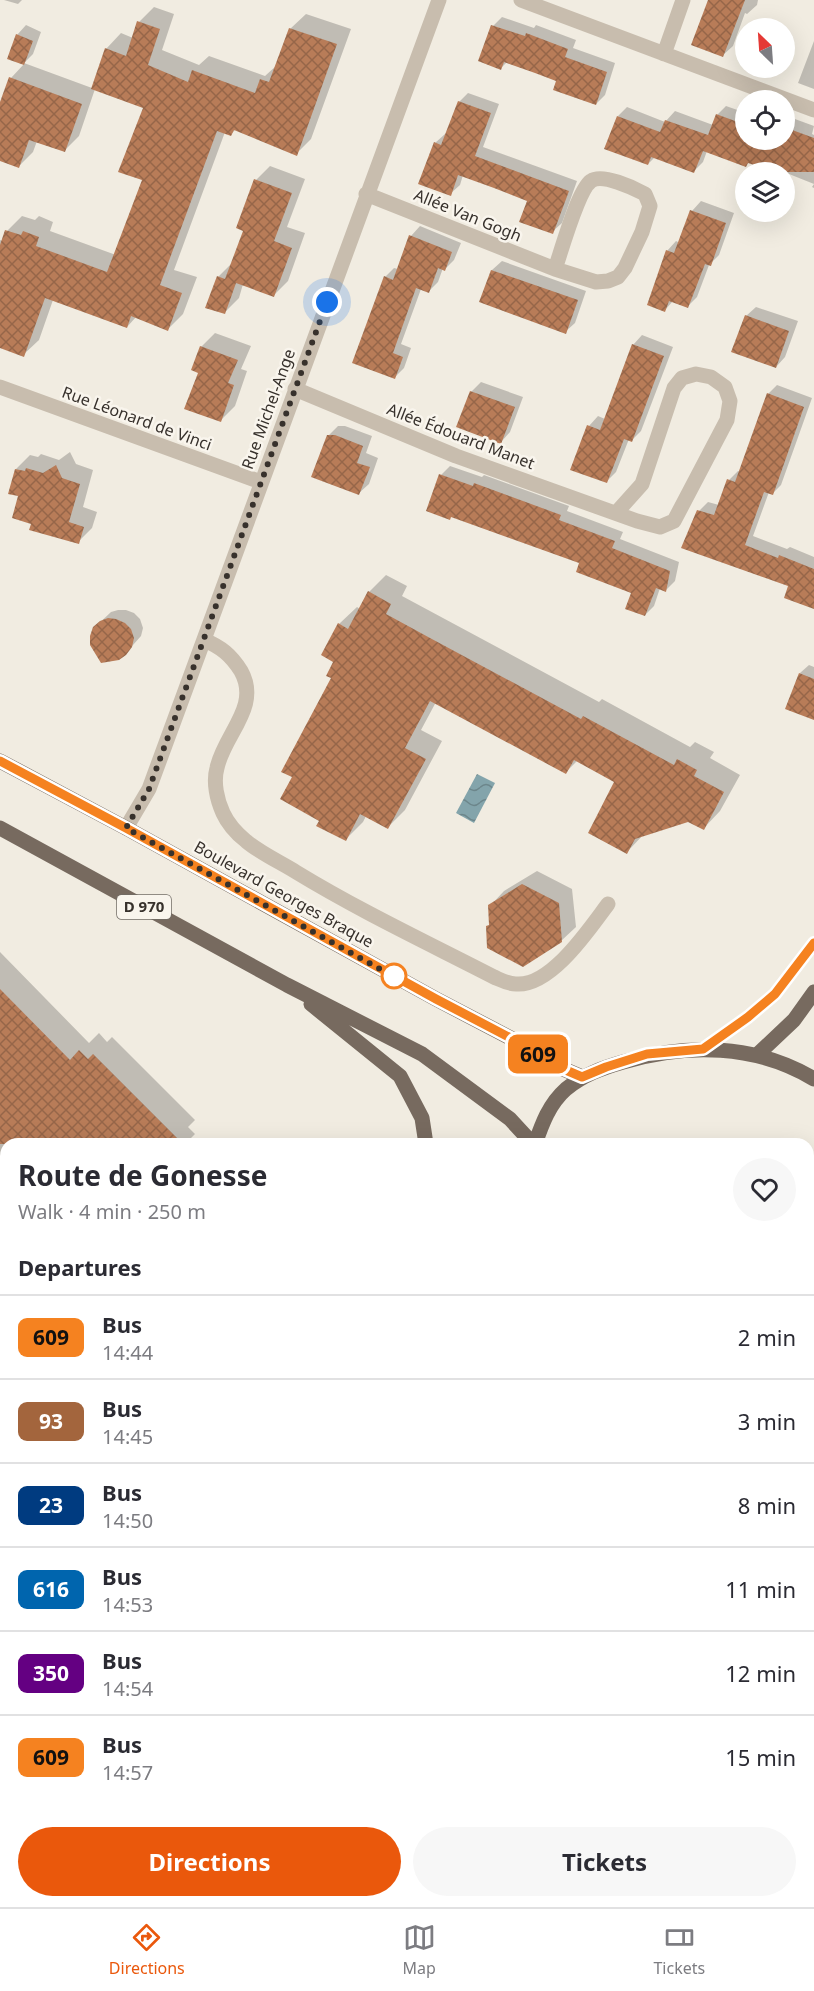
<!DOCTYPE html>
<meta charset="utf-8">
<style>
body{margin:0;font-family:"Noto Sans",sans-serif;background:#f7f7f7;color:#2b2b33;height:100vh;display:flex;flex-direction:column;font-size:22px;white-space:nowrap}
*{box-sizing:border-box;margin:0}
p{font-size:20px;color:#7c7c81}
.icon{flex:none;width:33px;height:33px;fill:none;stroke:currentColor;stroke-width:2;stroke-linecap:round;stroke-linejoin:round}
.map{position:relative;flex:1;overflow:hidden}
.side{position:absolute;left:0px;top:1138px;width:814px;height:770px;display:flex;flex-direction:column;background:#fff;border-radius:18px 18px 0 0;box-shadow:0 6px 24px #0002}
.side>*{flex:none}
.badge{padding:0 12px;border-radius:9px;font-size:21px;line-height:39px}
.needle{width:39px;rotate:335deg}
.tools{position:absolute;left:735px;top:18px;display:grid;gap:12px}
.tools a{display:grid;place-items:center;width:60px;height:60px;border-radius:50%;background:#fff;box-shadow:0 6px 24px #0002;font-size:30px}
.you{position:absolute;width:30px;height:30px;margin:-15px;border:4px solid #fff;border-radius:50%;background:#1a73e8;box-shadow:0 0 0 9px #1a73e833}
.map>.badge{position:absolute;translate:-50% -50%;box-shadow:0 0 0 3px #fff}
h2{padding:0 18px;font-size:22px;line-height:54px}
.round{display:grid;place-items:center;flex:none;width:63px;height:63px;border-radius:32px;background:#f7f7f7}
.summary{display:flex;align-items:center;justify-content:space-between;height:102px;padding:0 18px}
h1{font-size:28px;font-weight:700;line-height:45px}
.primary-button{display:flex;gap:12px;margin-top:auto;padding:12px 18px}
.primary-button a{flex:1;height:69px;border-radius:36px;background:#ea580c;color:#fff;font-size:24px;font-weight:700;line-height:69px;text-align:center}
.primary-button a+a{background:#f7f7f7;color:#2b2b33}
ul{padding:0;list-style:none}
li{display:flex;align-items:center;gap:18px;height:84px;padding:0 18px;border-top:2px solid #e1e1e2}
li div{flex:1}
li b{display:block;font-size:22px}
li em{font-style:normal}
li .badge{min-width:66px;font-weight:700;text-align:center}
.tab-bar{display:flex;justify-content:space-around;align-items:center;height:84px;border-top:2px solid #e1e1e2;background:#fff;font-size:16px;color:#7c7c81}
.tab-bar a{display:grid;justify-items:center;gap:3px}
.tab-bar .active{color:#ea580c}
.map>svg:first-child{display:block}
</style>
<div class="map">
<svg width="814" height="1907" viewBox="0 0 814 1907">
<defs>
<pattern id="water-waves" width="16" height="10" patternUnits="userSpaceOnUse" patternTransform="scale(1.5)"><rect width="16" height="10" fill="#83a4ab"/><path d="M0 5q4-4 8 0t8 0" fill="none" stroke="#6c868b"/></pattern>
<pattern id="building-cross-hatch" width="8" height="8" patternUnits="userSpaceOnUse" patternTransform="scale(1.5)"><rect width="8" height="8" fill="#b87c58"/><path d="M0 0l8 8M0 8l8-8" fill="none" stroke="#966649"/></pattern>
</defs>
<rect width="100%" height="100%" fill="#f1ece1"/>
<!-- water -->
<path fill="url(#water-waves)" d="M477 774 495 783 474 823 456 813Z"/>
<!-- shadow -->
<path fill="#0003" d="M4 0H22L18 4Z
M710 0H758L757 5 747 14 745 13 733 46 723 55Z
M154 7 174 14 162 50 199 65 209 56 265 76 277 65 290 29 306 14 351 29 311 139 296 154 236 129 231 134 225 132 174 270 197 277 183 314 168 329 136 317 127 327 53 300 39 340 23 355 0 347V240L3 241 7 231 22 216 35 220 39 216 53 222 50 231 116 255 144 179 120 171 145 108 95 89 79 136 65 150 37 141 33 152 19 166 0 160V106L11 78 24 64 9 58 17 35 26 25 41 32 33 54 24 63 92 88 106 49 121 33 133 38 139 22Z
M502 17 534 28 536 25 576 40 573 48 615 63 605 95 596 104 558 80 507 62 501 68 493 26Z
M814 41V89L798 83Z
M468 93 499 104 483 147 577 181 562 223 552 232 529 200 463 175 460 185 450 194 435 143 445 134 447 135 459 102Z
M726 106 746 113V140H784V115L814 126 812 134 814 135V188L812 187 814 184 784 172 749 162 746 165 707 151 703 162 694 171 655 157 648 164 618 116 627 107 665 122 675 111 713 125 717 115Z
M270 166 305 179 287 227 305 233 288 281 274 295 243 284 239 298 224 313 218 277 233 262 245 230 256 180Z
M701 201 734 213 719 255 709 265 697 297 687 307 673 301 665 310 667 251 676 241 680 243 692 211Z
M420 226 461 243 454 260 445 269 443 268 438 282 429 291 421 289 401 344 411 348 404 368 395 377 385 277 394 268 398 269 411 236Z
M502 261 586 291 575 323 565 332 481 301 492 270Z
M756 307 798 321 785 357 776 367 746 316Z
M215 333 251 346 241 369 247 371 235 406 221 420 200 372 201 347Z
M642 335 673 347 641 431 632 440 629 439 616 472 607 481 589 426 598 416 605 419 633 345Z
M481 382 523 397 510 432 501 442 471 392Z
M777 385 812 398 781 485 772 494 769 492 753 536 787 549 790 547 814 557V608L790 585 699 511 708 502 719 505 729 480 738 471 741 472 768 394Z
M338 426H345L372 436 366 453 378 458 369 484 359 493 328 436Z
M70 452 76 464 93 470 83 507 97 512 92 528 78 542 32 523 20 495 16 469 30 455 38 457 41 454 59 460Z
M450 466 482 477 484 475 569 506 567 511 623 532 620 539 679 562 675 581 666 590 660 588 654 606 645 615 633 592 581 562 441 475Z
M386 575 407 586 402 596 599 702 602 699 690 747 695 742 714 752 710 758 740 775 720 811 703 829 688 821 644 834 627 852 616 782 578 760 566 772 436 702 421 730 442 741 405 810 388 827 366 816 363 822 346 839 321 820 294 777 333 678 339 624 357 607 360 609 369 592Z
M118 610H126L134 613 140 619 143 628 141 636 125 654 94 628 111 612Z
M809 665 814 667V718L800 673Z
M537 871 572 889 576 927 561 941 491 923 490 906 504 891Z
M0 952 89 1043 99 1033 107 1042 112 1037 195 1120 188 1127 195 1134 185 1144H6V1322L0 1328Z
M814 1643V1907H752L738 1902H808V1659Z
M0 1882 6 1887V1902H13V1907H0Z
M455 1902H670L669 1907H471Z"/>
<!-- building -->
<path fill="url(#building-cross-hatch)" d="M708 0H745L723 57 691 45Z
M137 21 160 29 148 65 188 82 192 70 255 93 260 79 269 82 289 28 337 44 297 156 234 130 231 136 217 131 160 285 182 293 168 331 131 316 127 328 45 298 24 357 0 348V245L5 230 21 235 23 231 39 237 36 246 107 272 142 180 118 172 143 108 91 89 105 48 126 56Z
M491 25 525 36 526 33 568 49 565 57 607 72 596 105 553 90 556 81 535 73 504 62 501 70 478 61Z
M16 34 33 41 24 65 7 59Z
M9 77 82 104 65 152 29 140 19 168 0 161V102Z
M458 101 491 113 475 156 569 191 553 234 519 222 527 201 494 188 458 175 451 196 418 184 434 142 441 145Z
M716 114 746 125V140H784V127L814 138V172H776L748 163 746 167 703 151 694 173 651 157 648 165 604 149 617 116 660 132 665 120 708 135Z
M254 179 292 193 274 241 292 248 274 297 236 283 225 314 205 308 217 276 225 279 243 231 236 228Z
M690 210 726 223 711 266 705 264 688 308 669 301 665 312 647 305 666 250 674 253Z
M409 235 452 252 445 271 438 268 429 293 416 288 393 353 403 357 395 379 352 363 384 276 393 280Z
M491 270 578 300 566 334 479 302Z
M745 315 789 331 776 368 731 352Z
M632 344 664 356 632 442 624 439 607 483 570 470 587 425 600 430Z
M200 346 238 360 228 383 234 385 221 422 184 409 198 373 191 370Z
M470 391 515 407 501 444 456 427Z
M767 393 804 407 773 495 764 492 745 545 778 558 779 555 814 569V609L784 598 788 586 681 548 697 510 714 515 727 479 735 482Z
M327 435H335L363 446 357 463 370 467 359 495 311 477Z
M56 465 62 478 80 484 69 522 84 527 79 544 29 530 31 524 12 518 18 496 8 494 15 469 25 471 26 468 43 473Z
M439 474 473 486 474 483 561 515 559 520 615 541 612 548 670 571 666 592 656 588 645 616 625 609 631 593 576 572 579 563 451 517 450 520 426 511Z
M368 591 391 604 386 614 430 638 581 719 583 716 674 765 677 759 697 770 694 776 724 792 704 830 688 822 635 839 627 854 588 833 614 782 574 760 566 774 430 701 405 748 426 759 388 829 360 814 346 841 316 826 319 821 280 799 292 777 281 772 331 678 326 676 333 662 321 655 338 623 348 629Z
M108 618 116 619 125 623 131 629 134 638 132 647 126 655 119 660 101 663 90 645V636L93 627 100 621Z
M799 673 814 679V720L785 709Z
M522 884 559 903 562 942 523 967 487 948 486 926 489 925 488 905Z
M0 989 70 1060 79 1050 88 1059 93 1054 183 1144H0Z"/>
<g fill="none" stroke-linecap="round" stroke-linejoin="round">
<!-- minor -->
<path stroke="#c8bdae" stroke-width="15" d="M521 0 814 110
M664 54 683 0
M366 194 555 269 596 282 608 281 618 277 625 268 642 232 650 206 645 194C634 188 602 173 591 181 578 190 561 252 555 269
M0 387 261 482
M295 389 456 456 637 521 660 527 674 521 727 420 730 401 725 387 711 377 696 374 682 378 674 388 642 484 616 513
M204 640C221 647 231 655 241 671 261 707 224 734 217 768 213 782 217 800 223 813 228 824 236 833 246 841 260 853 280 862 296 872 360 911 428 943 494 977 501 980 508 984 516 984 551 987 590 928 608 904
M126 828 149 789 439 0"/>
<!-- secondary -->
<path stroke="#9b8d80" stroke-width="15" d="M808 1356 814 1355"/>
<!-- primary -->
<path stroke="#776a5f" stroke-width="15" d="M0 761 126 828 436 999 522 1044 554 1065 582 1077
M0 828 287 985 422 1054 510 1119 533 1144
M311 1004 400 1076 422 1118 426 1144
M758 1054 794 1020 814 992
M535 1144C542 1124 549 1104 566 1089 583 1075 602 1068 623 1062 687 1043 756 1044 814 1079
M808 1323 814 1321
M0 1528 6 1523
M0 1775 6 1771"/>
</g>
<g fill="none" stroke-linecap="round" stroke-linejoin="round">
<defs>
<path id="line" d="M0 761 126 828 436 999 522 1044 554 1065 582 1077 606 1067 647 1054 703 1049 748 1017 775 994 814 943"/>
</defs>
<!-- line casing -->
<use href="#line" stroke="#fff" stroke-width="14"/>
<!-- line -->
<use href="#line" stroke="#f58220" stroke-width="9"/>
<!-- walk -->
<path stroke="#37312c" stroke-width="6" stroke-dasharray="0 10.8" d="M327 302 149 789 126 828 400 980 394 976"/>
</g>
<!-- markers -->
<circle fill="#fff" stroke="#f58220" stroke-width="3" cx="394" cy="976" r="12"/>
<g text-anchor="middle" stroke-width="5" stroke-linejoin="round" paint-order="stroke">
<!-- shield labels -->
<rect fill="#f9f5ed" stroke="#716c66" stroke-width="1.5" x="117" y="895" width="54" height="24" rx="4.5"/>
<g font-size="15" font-weight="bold" fill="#37312c">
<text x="144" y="912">D 970</text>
</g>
<!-- street labels -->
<g font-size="16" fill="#37312c" stroke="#f9f5ed">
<text transform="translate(468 215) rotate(22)" y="6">Allée Van Gogh</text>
<text transform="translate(268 409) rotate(-70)" y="6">Rue Michel-Ange</text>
<text transform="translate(137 418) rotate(20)" y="6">Rue Léonard de Vinci</text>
<text transform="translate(461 436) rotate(21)" y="6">Allée Édouard Manet</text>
<text transform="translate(284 894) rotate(29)" y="6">Boulevard Georges Braque</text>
</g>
</g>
</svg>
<div class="tools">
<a><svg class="needle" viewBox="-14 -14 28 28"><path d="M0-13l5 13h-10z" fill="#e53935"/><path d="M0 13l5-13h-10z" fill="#7c7c81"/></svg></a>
<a><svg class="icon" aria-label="locate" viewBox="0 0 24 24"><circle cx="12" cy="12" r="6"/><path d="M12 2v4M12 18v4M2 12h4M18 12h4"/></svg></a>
<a><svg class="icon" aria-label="layers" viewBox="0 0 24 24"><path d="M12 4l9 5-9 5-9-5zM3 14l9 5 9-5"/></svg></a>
</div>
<div class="you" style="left:327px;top:302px"></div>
<b class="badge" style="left:538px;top:1054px;background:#f58220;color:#111">609</b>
<section class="side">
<div class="summary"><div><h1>Route de Gonesse</h1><p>Walk · 4 min · 250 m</p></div><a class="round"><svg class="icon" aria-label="heart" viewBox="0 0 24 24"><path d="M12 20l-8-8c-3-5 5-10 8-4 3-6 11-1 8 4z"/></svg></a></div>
<h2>Departures</h2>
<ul>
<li><span class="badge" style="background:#f58220;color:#111">609</span><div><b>Bus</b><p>14:44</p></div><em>2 min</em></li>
<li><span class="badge" style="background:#a3653d;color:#fff">93</span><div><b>Bus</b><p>14:45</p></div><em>3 min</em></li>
<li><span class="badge" style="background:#003b80;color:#fff">23</span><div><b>Bus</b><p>14:50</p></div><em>8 min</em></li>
<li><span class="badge" style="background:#0065ae;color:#fff">616</span><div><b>Bus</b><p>14:53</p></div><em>11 min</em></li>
<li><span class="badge" style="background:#640082;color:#fff">350</span><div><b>Bus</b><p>14:54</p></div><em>12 min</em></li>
<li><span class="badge" style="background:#f58220;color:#111">609</span><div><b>Bus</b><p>14:57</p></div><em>15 min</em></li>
</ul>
<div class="primary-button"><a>Directions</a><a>Tickets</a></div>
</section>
</div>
<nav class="tab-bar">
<a class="active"><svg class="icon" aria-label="directions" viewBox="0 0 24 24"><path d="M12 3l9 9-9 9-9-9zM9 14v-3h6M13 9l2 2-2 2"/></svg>Directions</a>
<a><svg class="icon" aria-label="map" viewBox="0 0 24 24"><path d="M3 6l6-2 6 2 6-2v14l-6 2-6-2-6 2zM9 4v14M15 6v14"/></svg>Map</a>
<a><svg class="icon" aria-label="tickets" viewBox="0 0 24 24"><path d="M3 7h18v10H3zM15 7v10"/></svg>Tickets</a>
</nav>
